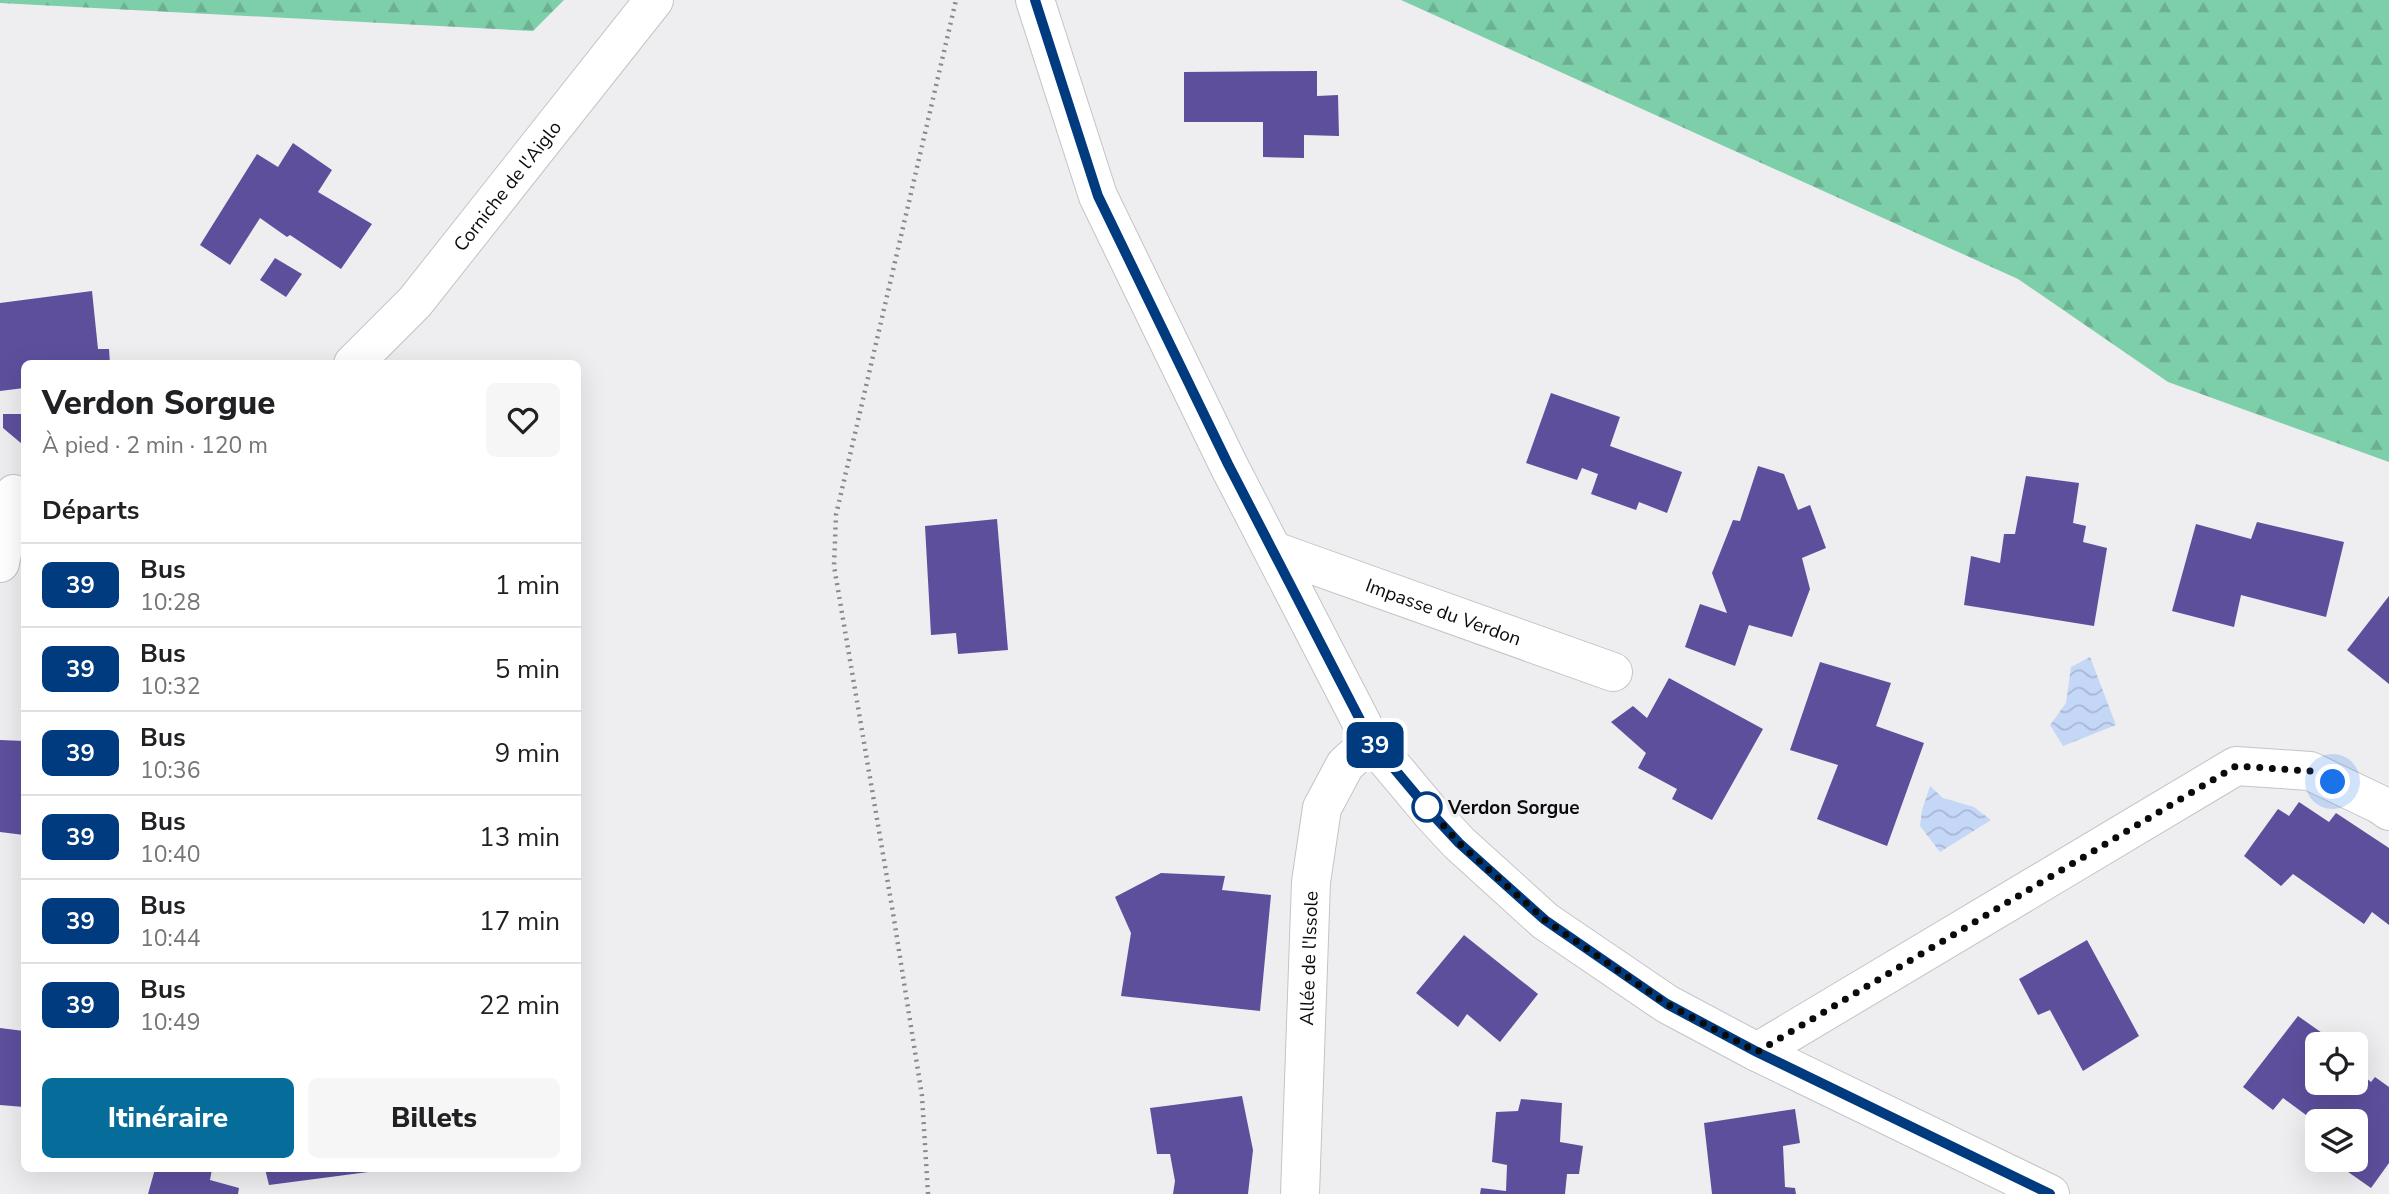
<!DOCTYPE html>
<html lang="fr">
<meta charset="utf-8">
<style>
body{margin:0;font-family:"Nunito Sans",sans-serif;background:#f6f6f6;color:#202124;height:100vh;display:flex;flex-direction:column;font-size:26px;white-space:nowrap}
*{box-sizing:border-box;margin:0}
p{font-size:23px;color:#757577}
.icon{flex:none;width:38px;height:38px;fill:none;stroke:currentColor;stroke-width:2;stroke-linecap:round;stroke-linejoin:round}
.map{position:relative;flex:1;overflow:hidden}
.sheet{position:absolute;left:21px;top:360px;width:560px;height:812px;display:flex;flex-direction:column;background:#fff;border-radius:10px;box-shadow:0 7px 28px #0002}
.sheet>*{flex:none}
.badge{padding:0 14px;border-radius:10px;font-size:24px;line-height:46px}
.controls{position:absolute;left:2305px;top:1032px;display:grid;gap:14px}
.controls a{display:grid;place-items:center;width:63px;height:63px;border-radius:10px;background:#fff;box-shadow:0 7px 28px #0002;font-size:35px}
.you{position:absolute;width:35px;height:35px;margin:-18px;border:5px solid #fff;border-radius:50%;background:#1a73e8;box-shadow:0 0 0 10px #1a73e833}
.map>.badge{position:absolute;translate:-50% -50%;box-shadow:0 0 0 4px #fff}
h2{padding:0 21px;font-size:26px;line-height:63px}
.round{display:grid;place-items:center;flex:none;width:74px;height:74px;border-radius:10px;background:#f6f6f6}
.head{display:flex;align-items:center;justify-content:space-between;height:119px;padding:0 21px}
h1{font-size:33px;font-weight:800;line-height:52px}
.primary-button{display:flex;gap:14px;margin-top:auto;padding:14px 21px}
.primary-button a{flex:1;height:80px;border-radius:10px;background:#066c99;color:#fff;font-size:28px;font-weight:800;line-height:80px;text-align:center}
.primary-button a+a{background:#f6f6f6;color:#202124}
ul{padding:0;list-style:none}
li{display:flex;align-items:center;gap:21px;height:84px;padding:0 21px;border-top:2px solid #e0e0e0}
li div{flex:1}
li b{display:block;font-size:26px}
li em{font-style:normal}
li .badge{min-width:77px;font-weight:700;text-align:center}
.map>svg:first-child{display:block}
</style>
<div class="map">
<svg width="2389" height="1194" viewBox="0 0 2389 1194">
<defs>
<pattern id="forest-firs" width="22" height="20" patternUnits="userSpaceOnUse" patternTransform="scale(1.75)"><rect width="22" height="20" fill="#7dcfaa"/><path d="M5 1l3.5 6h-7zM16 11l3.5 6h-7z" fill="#6bb091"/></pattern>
<pattern id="water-waves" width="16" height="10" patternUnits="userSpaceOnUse" patternTransform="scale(1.75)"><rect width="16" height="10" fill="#c5d7f7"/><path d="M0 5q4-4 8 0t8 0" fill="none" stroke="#a8b7d3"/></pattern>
</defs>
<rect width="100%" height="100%" fill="#eeeef0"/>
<!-- forest -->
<path fill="url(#forest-firs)" d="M0 0H564L533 31 0 3Z
M1401 0H2389V462L2168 382 2018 279Z"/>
<!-- water -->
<path fill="url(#water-waves)" d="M2090 657 2116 725 2063 746 2050 725 2066 703 2071 667Z
M1930 786 1943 798 1974 807 1991 820 1940 852 1920 826 1922 810Z"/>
<!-- building -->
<path fill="#5e4f9d" d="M1317 71V96L1338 95 1339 136 1304 135V158L1263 157V122H1184V72Z
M293 143 332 170 318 192 372 224 341 269 290 235 287 237 260 218 230 265 200 245 257 154 278 167Z
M275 258 302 274 286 297 260 280Z
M92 291 98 349H109L110 364H24V388L0 391V303Z
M1551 393 1620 417 1610 446 1682 472 1667 513 1639 502 1636 510 1591 494 1598 474 1582 468 1577 480 1526 463Z
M3 414H24V444H22L3 428Z
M1758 466 1784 474 1798 510 1810 505 1826 548 1802 558 1810 589 1792 637 1749 625 1735 666 1685 647 1700 604 1727 613 1712 573 1733 520 1740 521Z
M2026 476 2079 483 2073 523 2086 526 2083 542 2107 548 2094 626 1964 605 1971 556 2000 563 2004 534H2015Z
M997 519 1008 650 958 654 956 633 931 635 925 526Z
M2257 522 2344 542 2326 617 2241 595 2234 627 2172 611 2196 524 2251 539Z
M2389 596V684L2347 650Z
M1820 662 1891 683 1876 726 1924 743 1887 846 1817 819 1838 765 1790 750Z
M1669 678 1763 729 1712 820 1672 799 1677 789 1638 768 1646 753 1611 722 1633 706 1647 718Z
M0 740 24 741 22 751H24V835L0 832Z
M2299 802 2329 822 2336 813 2389 848V925L2372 912 2364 924 2293 874 2281 886 2244 856 2278 809 2289 816Z
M1161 873 1225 876 1222 890 1271 895 1260 1011 1121 996 1131 933 1115 897Z
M1464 935 1538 994 1500 1042 1467 1014 1458 1027 1416 993Z
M2087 940 2139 1036 2083 1071 2050 1010 2038 1015 2019 979Z
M2298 1016 2332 1040 2328 1045H2317V1083H2356V1070L2371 1082 2375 1077 2389 1087V1163L2371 1188 2331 1160H2356V1122H2317V1123L2283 1098 2273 1110 2243 1087Z
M0 1028 24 1031V1107L0 1105Z
M1242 1096 1253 1150 1248 1194H1173L1175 1181 1170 1154H1157L1150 1108Z
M1521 1099 1562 1103 1560 1142 1583 1146 1579 1174H1567L1565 1194H1480L1481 1188 1506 1191 1507 1165 1492 1162 1496 1112 1518 1111Z
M1795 1109 1800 1143 1783 1146 1785 1187 1795 1188 1796 1194H1712L1704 1123Z
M2317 1128V1151L2306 1143Z
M155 1169H212L210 1180 239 1188 238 1194H148Z
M265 1169H376V1171L269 1185Z"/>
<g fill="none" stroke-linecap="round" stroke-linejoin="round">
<defs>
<g id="minor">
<path d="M1035 0 1098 196 1228 464 1371 741 1433 815 1459 843 1545 921 1667 1004 1757 1052 2050 1194"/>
<path id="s1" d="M353 364 415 302 654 0"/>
<path id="s2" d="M1274 551 1613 672"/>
<path d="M0 563 14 494"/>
<path d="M1757 1052 2236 766 2310 771 2379 804 2389 811"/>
<path id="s3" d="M1300 1194 1311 882 1322 808 1345 765 1371 741"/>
</g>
</defs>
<!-- minor casing -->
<use href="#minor" stroke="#c4c4c6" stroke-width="40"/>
<!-- path -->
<path stroke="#89898b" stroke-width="4.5" stroke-dasharray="2 5" stroke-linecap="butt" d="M928 1194 922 1096 893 913 834 566 836 515 956 0"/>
<!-- minor -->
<use href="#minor" stroke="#fff" stroke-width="38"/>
</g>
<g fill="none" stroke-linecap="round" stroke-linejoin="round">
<defs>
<path id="line" d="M1035 0 1098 196 1228 464 1371 741 1433 815 1459 843 1545 920 1667 1004 1757 1052 2050 1194"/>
</defs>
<!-- line casing -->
<use href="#line" stroke="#fff" stroke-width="16"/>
<!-- line -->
<use href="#line" stroke="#003b80" stroke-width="10"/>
<!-- walk -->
<path stroke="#0b0b0c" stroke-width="7" stroke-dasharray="0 12.6" d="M1427 807 1459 843 1545 920 1667 1004 1757 1052 2236 766 2310 771 2333 782"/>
</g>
<!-- markers -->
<circle fill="#fff" stroke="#003b80" stroke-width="3.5" cx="1427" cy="807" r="14"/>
<g text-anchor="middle" stroke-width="7" stroke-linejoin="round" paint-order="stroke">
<!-- street labels -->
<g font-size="19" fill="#0b0b0c" stroke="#eeeef0">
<text dy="7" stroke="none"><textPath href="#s1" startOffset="236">Corniche de l'Aiglo</textPath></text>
<text dy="7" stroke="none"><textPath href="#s2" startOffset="180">Impasse du Verdon</textPath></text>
<text dy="7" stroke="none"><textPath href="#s3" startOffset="236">Allée de l'Issole</textPath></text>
</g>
<!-- stop labels -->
<g font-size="19" font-weight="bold" fill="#0b0b0c" stroke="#eeeef0" text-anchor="start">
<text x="1448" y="814">Verdon Sorgue</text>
</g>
</g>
</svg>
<div class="controls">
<a><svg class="icon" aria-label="locate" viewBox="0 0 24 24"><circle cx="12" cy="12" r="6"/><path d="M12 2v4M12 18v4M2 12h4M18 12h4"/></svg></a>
<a><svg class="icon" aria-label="layers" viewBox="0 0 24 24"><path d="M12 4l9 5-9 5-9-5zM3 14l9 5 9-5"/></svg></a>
</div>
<div class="you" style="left:2333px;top:782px"></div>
<b class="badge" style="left:1375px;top:745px;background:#003b80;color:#fff">39</b>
<section class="sheet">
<div class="head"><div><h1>Verdon Sorgue</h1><p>À pied · 2 min · 120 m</p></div><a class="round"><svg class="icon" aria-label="heart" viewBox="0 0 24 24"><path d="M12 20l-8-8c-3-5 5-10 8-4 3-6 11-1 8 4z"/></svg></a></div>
<h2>Départs</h2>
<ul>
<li><span class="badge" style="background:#003b80;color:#fff">39</span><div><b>Bus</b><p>10:28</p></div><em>1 min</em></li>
<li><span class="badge" style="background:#003b80;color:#fff">39</span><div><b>Bus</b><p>10:32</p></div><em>5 min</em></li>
<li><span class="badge" style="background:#003b80;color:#fff">39</span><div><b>Bus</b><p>10:36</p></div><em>9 min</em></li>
<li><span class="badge" style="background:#003b80;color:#fff">39</span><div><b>Bus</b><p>10:40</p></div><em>13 min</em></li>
<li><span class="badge" style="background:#003b80;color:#fff">39</span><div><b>Bus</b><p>10:44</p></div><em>17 min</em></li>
<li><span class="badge" style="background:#003b80;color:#fff">39</span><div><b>Bus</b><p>10:49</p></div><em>22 min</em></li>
</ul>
<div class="primary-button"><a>Itinéraire</a><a>Billets</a></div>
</section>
</div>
